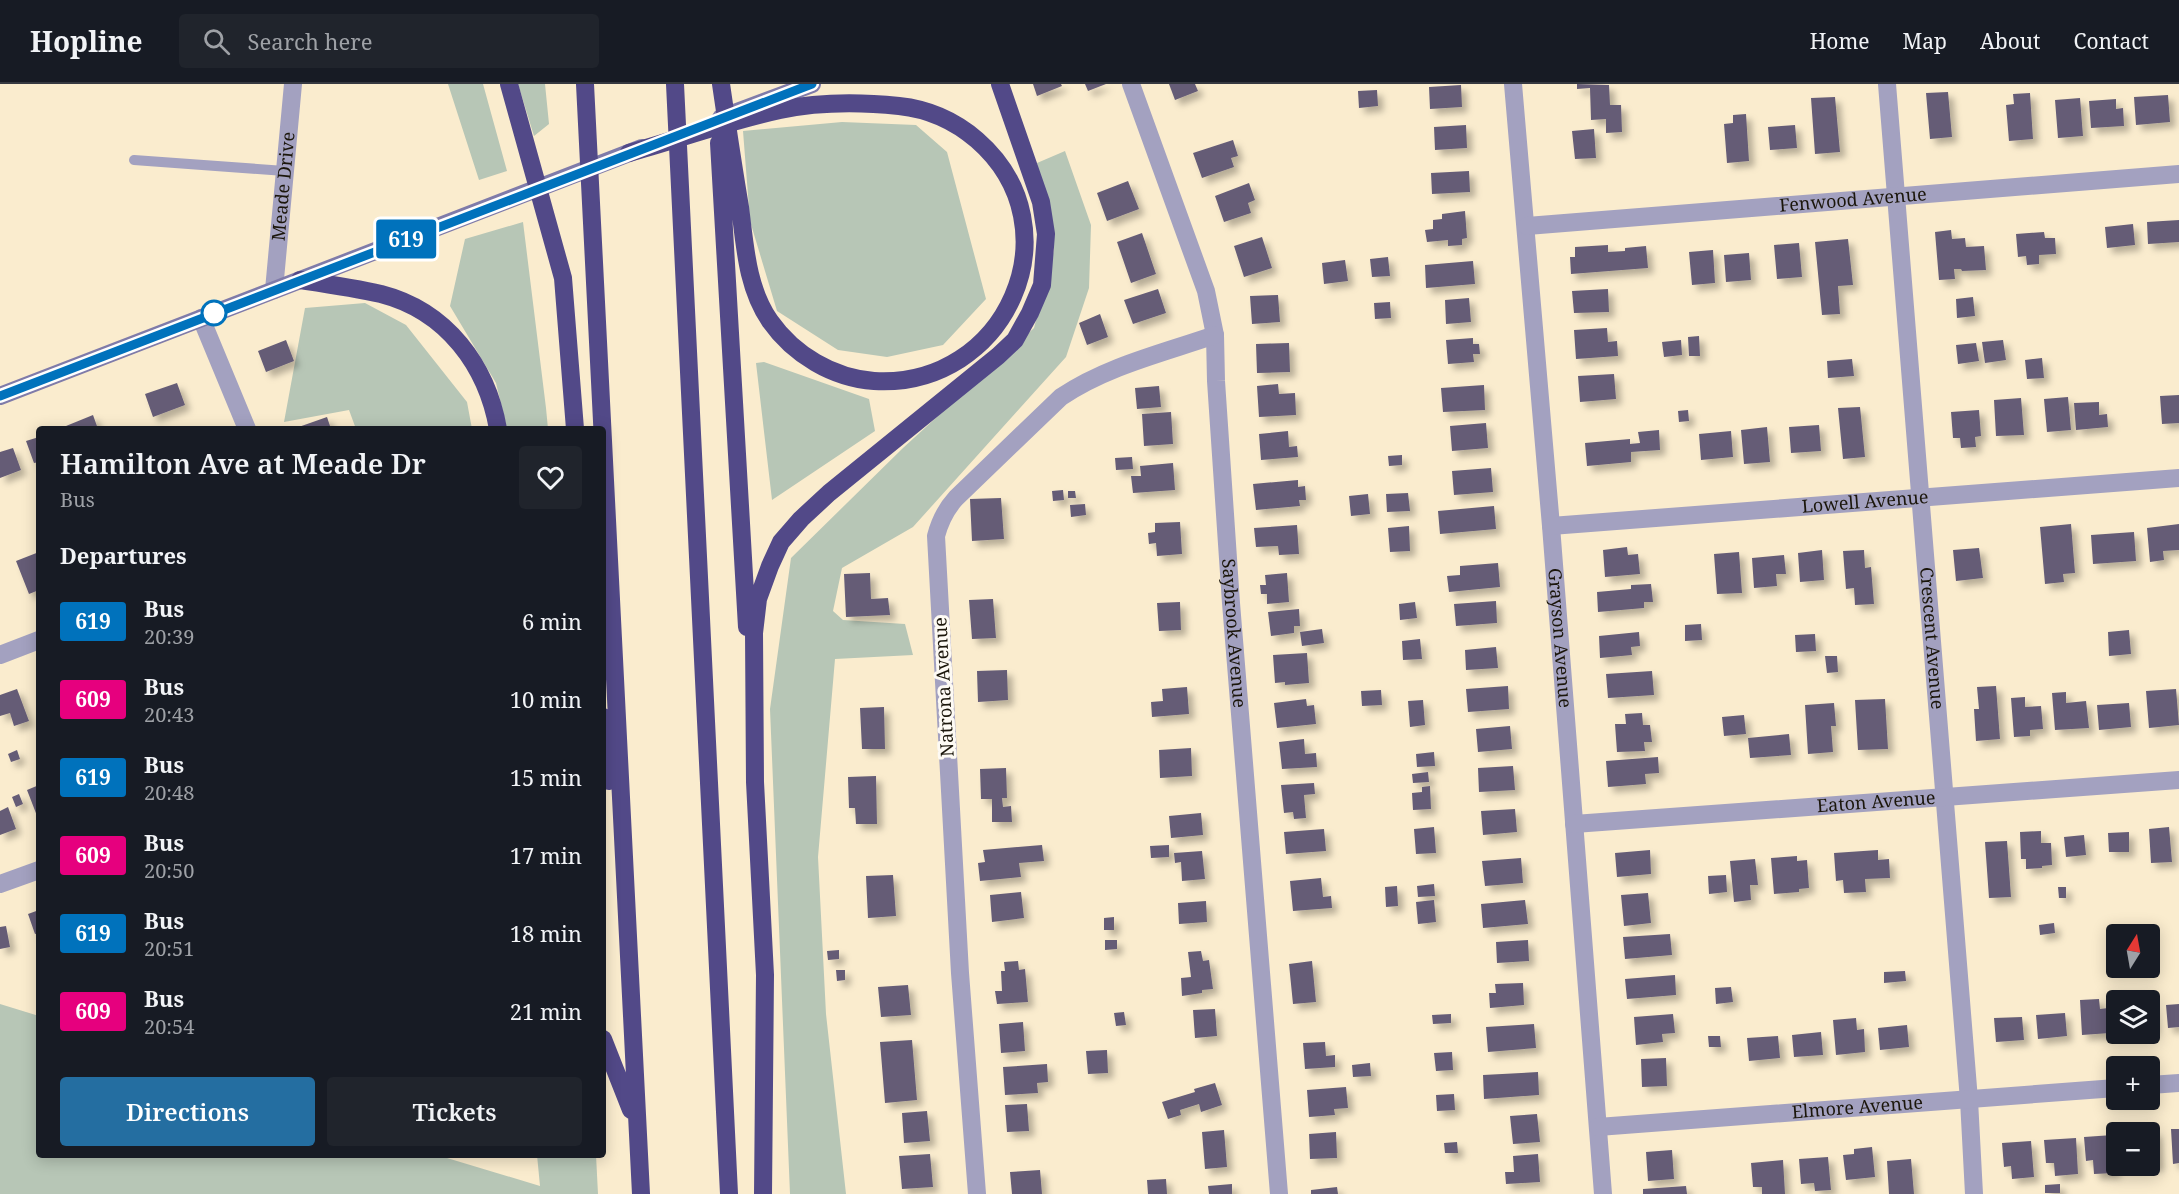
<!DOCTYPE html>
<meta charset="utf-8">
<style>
body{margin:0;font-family:"Noto Serif",serif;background:#20242c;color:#f1f3f6;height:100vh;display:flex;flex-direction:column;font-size:22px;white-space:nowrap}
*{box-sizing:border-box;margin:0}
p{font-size:20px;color:#9ea1a6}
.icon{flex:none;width:33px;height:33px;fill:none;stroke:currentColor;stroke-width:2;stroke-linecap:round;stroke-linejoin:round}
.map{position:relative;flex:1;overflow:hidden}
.panel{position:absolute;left:36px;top:342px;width:570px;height:732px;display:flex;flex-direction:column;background:#171b24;border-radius:6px;box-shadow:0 3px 15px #0003}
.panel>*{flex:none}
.badge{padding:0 12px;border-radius:4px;font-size:21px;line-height:39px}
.needle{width:39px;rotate:11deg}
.tools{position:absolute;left:2106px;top:840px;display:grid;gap:12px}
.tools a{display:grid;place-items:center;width:54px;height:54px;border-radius:6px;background:#171b24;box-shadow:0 3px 15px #0003;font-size:30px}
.map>.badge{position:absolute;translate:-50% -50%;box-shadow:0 0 0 3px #fff}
h2{padding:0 24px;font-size:22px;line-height:54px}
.round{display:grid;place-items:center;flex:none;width:63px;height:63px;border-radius:6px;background:#20242c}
.head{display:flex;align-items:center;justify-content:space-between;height:102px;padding:0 24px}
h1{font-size:28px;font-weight:600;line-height:45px}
.cta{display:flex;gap:12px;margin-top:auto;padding:12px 24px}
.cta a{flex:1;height:69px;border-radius:6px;background:#246ea1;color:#fff;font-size:24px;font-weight:600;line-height:69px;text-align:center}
.cta a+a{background:#20242c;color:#f1f3f6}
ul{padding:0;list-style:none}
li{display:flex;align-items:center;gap:18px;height:78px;padding:0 24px}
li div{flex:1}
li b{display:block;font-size:22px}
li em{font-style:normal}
li .badge{min-width:66px;font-weight:700;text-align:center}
header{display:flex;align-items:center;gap:36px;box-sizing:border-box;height:84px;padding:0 30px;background:#171b24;border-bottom:2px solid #363941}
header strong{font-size:28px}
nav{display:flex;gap:33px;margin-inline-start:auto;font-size:21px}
.search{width:420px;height:54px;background:#20242c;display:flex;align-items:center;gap:15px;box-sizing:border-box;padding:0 21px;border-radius:6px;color:#9ea1a6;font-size:22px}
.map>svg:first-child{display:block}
</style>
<header>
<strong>Hopline</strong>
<div class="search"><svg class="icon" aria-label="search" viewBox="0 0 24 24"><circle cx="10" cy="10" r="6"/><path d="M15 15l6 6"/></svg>Search here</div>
<nav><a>Home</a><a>Map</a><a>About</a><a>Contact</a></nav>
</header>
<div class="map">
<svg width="2179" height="1110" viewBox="0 0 2179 1110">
<defs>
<filter id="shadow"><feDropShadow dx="5.5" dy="5.5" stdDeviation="3" flood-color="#0004"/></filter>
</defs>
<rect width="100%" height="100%" fill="#faecce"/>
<!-- green -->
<path fill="#b7c6b6" d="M448 0H483L507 87 479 96Z
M518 0H545L549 40 534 52Z
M842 38 916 41 947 68 986 215 943 261 887 273 838 266 777 227 750 137 743 47Z
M1065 67 1091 141 1089 204 1066 273 913 443 842 484 833 527 843 536 905 540 913 571 835 575 818 773 826 930 846 1110H790L770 625 791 474 903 364 1034 244 1054 166 1037 79Z
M523 138 546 324 548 345H507L496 299 450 222 465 155Z
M365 219 406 241 467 318 472 345H356L349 326 284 338 305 224Z
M764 278 869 315 875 347 772 416 756 279Z
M0 920 39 932V1071H437L540 1102 537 1071H596L598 1110H0Z"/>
<!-- building -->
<path fill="#655c76" filter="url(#shadow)" d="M1033 0H1061L1062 2 1037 12Z
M1085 0H1106L1088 7Z
M1169 0H1195L1198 7 1175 16Z
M1577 0 1609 1 1610 21H1621L1622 48 1606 49V35L1591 36 1590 4 1577 5Z
M1461 1 1462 23 1430 25 1429 3Z
M1377 6 1378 22 1359 24 1358 7Z
M1948 8 1952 53 1930 55 1926 9Z
M2030 9 2033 55 2009 57 2006 21 2014 20 2013 10Z
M2168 11 2170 38 2136 41 2134 13Z
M1835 13 1840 68 1815 70 1811 14Z
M2080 14 2083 52 2058 54 2055 16Z
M2116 15V25L2123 24 2124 42 2091 44 2089 17Z
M1746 30 1749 77 1727 79 1724 40 1733 39V31Z
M1466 41 1467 64 1435 66 1434 43Z
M1795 41 1797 64 1770 66 1768 43Z
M1594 45 1596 74 1575 75 1572 47Z
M1233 56 1238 72 1231 74 1234 83 1202 94 1193 69Z
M1469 87 1470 108 1432 110 1431 89Z
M1128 97 1139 125 1107 137 1097 109Z
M1249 99 1255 116 1248 119 1251 129 1224 138 1215 112Z
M1465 127 1467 154 1462 155V161L1448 162V156L1427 158 1425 146 1433 145V136L1442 135V130Z
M2179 136V158L2148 160 2147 138Z
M2133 140 2135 161 2107 164 2105 143Z
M1951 146 1952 155 1965 154 1966 163 1984 162 1986 186 1962 187 1961 185H1954L1955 195 1939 196 1935 148Z
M2044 148 2045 154H2055L2056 170 2039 171V180L2027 181 2026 172 2018 173 2016 150Z
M1142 149 1156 190 1131 199 1117 158Z
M1262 153 1272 184 1244 193 1234 162Z
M1848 155 1853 201 1838 202 1840 230 1822 231 1815 158Z
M1799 159 1802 193 1777 195 1774 161Z
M1608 161V168L1625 167V164L1646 162 1648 184 1571 190 1570 173H1575V163Z
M1713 166 1715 199 1692 201 1689 168Z
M1749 169 1751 196 1726 198 1724 171Z
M1388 173 1390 192 1372 193 1370 175Z
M1345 176 1348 197 1324 200 1322 179Z
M1473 177 1475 200 1426 204 1425 181Z
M1158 205 1166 229 1133 240 1124 216Z
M1608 205 1609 228 1574 229 1572 207Z
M1278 211 1280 238 1252 240 1250 212Z
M1973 213 1975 232 1957 234 1956 215Z
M1469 214 1471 238 1446 240 1445 216Z
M1390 218 1391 234 1375 235 1374 219Z
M1100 230 1108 253 1087 261 1079 239Z
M1607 244 1608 258 1617 257 1618 272 1576 275 1574 246Z
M1699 252 1700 272H1689L1688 253Z
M1473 254V260H1479L1480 270H1473L1474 278 1448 280 1446 256Z
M286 256 294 277 266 288 258 267Z
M1681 256 1682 271 1664 273 1662 258Z
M2003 256 2006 276 1985 279 1982 258Z
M1289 259 1290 288 1257 289 1256 260Z
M1976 259 1979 277 1958 280 1956 261Z
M2042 274 2044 294 2027 295 2025 276Z
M1852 275 1854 292 1828 294 1827 277Z
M1614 290 1616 315 1580 318 1578 292Z
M177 299 185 321 153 333 145 310Z
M1278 300 1279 310 1295 309 1296 331 1259 333 1257 302Z
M1484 301 1485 326 1443 328 1441 304Z
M1159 302 1161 323 1137 325 1135 304Z
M2179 311V339L2162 340 2160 312Z
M2068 313 2071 346 2047 348 2044 315Z
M2021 314 2024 351 1996 352 1994 316Z
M2099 318V331L2107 330 2108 343 2076 346 2074 319Z
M1860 323 1865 373 1843 375 1838 324Z
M1688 326 1689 337 1679 338 1678 327Z
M1979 326 1981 352 1975 353 1976 363 1961 364 1960 354H1953L1951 328Z
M1171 328 1173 360 1144 362 1142 330Z
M93 331 98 345H67L66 342Z
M327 333 331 345H293Z
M1486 339 1488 364 1452 367 1450 342Z
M1819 341 1821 367 1791 369 1789 343Z
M1767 343 1770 378 1744 380 1741 346Z
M1659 346 1660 366 1631 368V378L1587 382 1585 359 1630 355V360L1640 359 1638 348Z
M1288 347 1289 363 1297 362 1298 373 1261 376 1259 350Z
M1731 347 1733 373 1701 376 1699 350Z
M39 353V378L34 379 26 357Z
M13 364 21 386 0 394V368Z
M1402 371V381L1389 382 1388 372Z
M1132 373 1133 385 1116 386 1115 374Z
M1173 379 1175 406 1133 409 1131 392H1141L1140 382Z
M1491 384 1493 408 1454 411 1452 387Z
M1298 396V403L1305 402 1306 416H1299L1300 422 1256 426 1253 400Z
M1063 406 1064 416 1053 417 1052 407Z
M1068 407H1075L1076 414H1068Z
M1408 409 1410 427 1387 428 1386 410Z
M1368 410 1370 430 1351 432 1349 412Z
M1001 414 1004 455 972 457 970 415Z
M1085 420 1086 431 1071 433 1070 421Z
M1494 422 1496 445 1440 450 1438 427Z
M1180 438 1182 470 1157 472 1156 459 1149 460 1148 449 1155 448V439Z
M2071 440 2075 489 2063 490 2064 498 2045 500 2040 443Z
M2179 440V466L2163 467 2164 476 2150 478 2147 444Z
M1297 441 1299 470 1279 471 1278 462 1256 463 1254 444Z
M1409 442 1410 467 1390 468 1388 444Z
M2134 448 2136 477 2093 480 2091 451Z
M1627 463 1628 471 1638 470 1640 490 1605 493 1603 466Z
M1979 464 1983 494 1956 497 1953 466Z
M1822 466 1824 496 1800 498 1798 469Z
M1864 466 1865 484 1871 483 1874 520 1855 521 1854 504 1846 505 1843 467Z
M39 468V506L29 510 16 477Z
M1739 468 1742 509 1717 510 1714 470Z
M1784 471 1786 490H1776L1777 502 1754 504 1752 474Z
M1498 479 1500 503 1449 508 1447 492 1460 491V482Z
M870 489 871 515 888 514 890 531 846 533 844 490Z
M1287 489 1289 518 1267 520V510H1261L1260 501H1266L1265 491Z
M1651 500 1653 518H1644V524L1598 528 1597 508 1631 505V501Z
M993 515 996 554 972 555 969 516Z
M1496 517 1497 539 1456 542 1454 520Z
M1180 518 1181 546 1159 547 1157 519Z
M1415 518 1417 534 1400 536 1399 520Z
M1299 525 1300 542H1294V549L1271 552 1268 528Z
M1701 540 1702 556 1685 557V541Z
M1322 545 1324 559 1302 562 1300 548Z
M2129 546 2131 570 2109 572 2108 548Z
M1639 548 1640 562 1631 563 1632 571 1600 574 1599 552Z
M1815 550 1816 567 1796 568 1795 551Z
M1420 555 1422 575 1403 576 1402 557Z
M1496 563 1498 584 1466 586 1465 566Z
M1307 569 1309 599 1285 601V598L1275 599 1273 571Z
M1825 572H1837L1838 588 1827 589Z
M1007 586 1008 616 978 618 977 587Z
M1652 587 1654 611 1608 614 1606 590Z
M1508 602 1509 625 1468 628 1466 605Z
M1996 602 2000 655 1976 657 1974 625H1979L1977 603Z
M1187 603 1189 630 1152 633 1151 618 1163 617 1162 605Z
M17 605 29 637 14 642 10 629 0 632V611Z
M2176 605 2179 641 2149 644 2146 607Z
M1381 606 1382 621 1362 622 1361 607Z
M2066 608V619L2086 617 2089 644 2055 646 2052 609Z
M2025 613V623L2041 622 2043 645 2030 646V652L2014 653 2011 614Z
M1306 615 1307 622 1314 621 1316 640 1277 644 1274 619Z
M1885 615 1888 665 1858 666 1855 616Z
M1423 616 1425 641 1410 643 1408 617Z
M1834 619 1836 642H1831L1833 668 1808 670 1805 621Z
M2129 619 2131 643 2099 646 2097 621Z
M884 623 885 665H862L860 624Z
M1642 629 1643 641H1650L1652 658H1644L1645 667 1617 668 1615 640H1626L1625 630Z
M1744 631 1746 650 1724 652 1722 633Z
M1510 642 1512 665 1478 668 1476 645Z
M1789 650 1791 671 1750 674 1748 654Z
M1304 655 1305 670 1316 669 1317 683 1282 685 1279 658Z
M1191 664 1192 692 1160 694 1159 666Z
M17 666 20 675 11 678 8 670Z
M1434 668 1435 682 1417 683 1416 670Z
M1658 673 1659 689 1645 690 1646 700 1608 703 1606 677Z
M1513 682 1515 706 1479 708 1478 684Z
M1006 684 1007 714H1002L1003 723 1011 722 1012 738H992V715H981L980 685Z
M1428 688 1429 698 1413 699 1412 690Z
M876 692 877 740H856L855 724H849L848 693Z
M1314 699 1315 710 1304 711 1306 734 1294 735 1293 728 1284 729 1281 701Z
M39 701V737L27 706Z
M1430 702 1431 725 1413 726 1412 709 1422 708V703Z
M19 710 23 720 16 723 12 713Z
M8 723 16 745 0 751V727Z
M1515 725 1517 748 1483 751 1481 727Z
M1201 729 1203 751 1171 754 1169 732Z
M1434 743 1436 769 1416 770 1414 745Z
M2169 743 2172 778 2151 779 2149 745Z
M1324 745 1326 767 1286 770 1284 748Z
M2041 747V759H2051L2052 781 2042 782V784L2026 785V775H2021L2020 748Z
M2129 748V768H2109L2108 749Z
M2084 751 2086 771 2066 773 2064 753Z
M2007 757 2011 813 1989 814 1985 758Z
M1042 761 1044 777 1019 779 1021 793 980 797 978 779 985 778 983 766Z
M1169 761V773L1151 774 1150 762Z
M1650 766 1651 790 1617 793 1615 769Z
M1878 766V776L1889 775 1890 794 1865 795 1866 808 1844 809 1843 796 1836 797 1834 769Z
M1202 767 1205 795 1182 797 1181 778 1175 779 1174 769Z
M1797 772V777L1807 776 1809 804 1799 805V808L1774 810 1771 774Z
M1521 774 1523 799 1485 802 1482 777Z
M1755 775 1758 801H1750L1751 816 1734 818 1730 777Z
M893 791 896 832 868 834 866 792Z
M1726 791 1727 808 1709 810 1708 792Z
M1321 794 1323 813 1331 812 1332 824 1293 827 1290 797Z
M1434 800 1435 812 1418 813 1417 802Z
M1397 802 1398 822 1386 823 1385 803Z
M2058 803H2066V814H2059Z
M1021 808 1024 834 992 838 990 811Z
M1648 809 1651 839 1624 842 1621 811Z
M1434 816 1436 838 1418 840 1416 818Z
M1525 816 1528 840 1483 844 1481 820Z
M1206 817 1207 838 1179 840 1178 819Z
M39 826V849L35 850 28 830Z
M1114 833V846H1104V834Z
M2054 839 2055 849 2040 851 2039 841Z
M6 842 10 863 0 865V843Z
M1670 850 1672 871 1625 875 1623 853Z
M1105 856H1117V865L1105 866Z
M1528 856 1529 877 1497 879 1496 858Z
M839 866V875L828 876 827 867Z
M1201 867 1203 877 1209 876 1213 905 1202 906V909L1182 912 1181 894 1191 893 1188 868Z
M1018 877 1019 886 1025 885 1028 918 997 920 995 907H1002L1001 887H1005L1004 878Z
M1312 877 1316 918 1293 920 1289 880Z
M836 886H845V896L837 897Z
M1905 887 1906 897 1884 899V888Z
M1675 891 1676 911 1627 915 1625 895Z
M1523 899 1524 921 1490 924 1489 909H1496L1495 900Z
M908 901 911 931 881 933 878 903Z
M1731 903 1733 918 1716 920 1715 904Z
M2141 909V916H2123L2122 910Z
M2099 915 2100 925 2108 924 2110 949 2082 951 2080 916Z
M2179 920V943L2168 944 2166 921Z
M2150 923H2152L2154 945H2150Z
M1215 925 1217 952 1195 954 1193 926Z
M1124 928 1126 941 1116 942 1114 929Z
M2065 929 2067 952 2038 955 2036 931Z
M1451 930V939L1433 940 1432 931Z
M1673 930 1675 949 1662 950 1663 958 1636 961 1634 933Z
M2022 933 2024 956 1996 958 1994 934Z
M1856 934 1857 946 1864 945 1865 968 1836 971 1833 936Z
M1023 938 1025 967 1001 969 999 940Z
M1534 940 1536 964 1488 968 1486 943Z
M1907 941 1909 963 1880 966 1878 944Z
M1821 948 1823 971 1794 973 1792 951Z
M1708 952H1720L1721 963H1709Z
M1778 952 1780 974 1749 977 1747 954Z
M912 956 917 1016 885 1019 880 958Z
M1325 958 1326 972 1335 971V983L1305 985 1303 959Z
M1107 966 1108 989 1088 990 1086 967Z
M1452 968 1453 986 1436 987 1434 969Z
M1666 974 1667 1002 1642 1003 1641 975Z
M1370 979 1371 992 1353 993 1352 981Z
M1047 980 1048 998 1037 999 1038 1009 1005 1011 1003 983Z
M1538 988 1539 1011 1484 1015 1483 991Z
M1215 999 1222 1021 1201 1028 1199 1020 1180 1026 1181 1031 1168 1035 1162 1018 1195 1008 1194 1005Z
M1346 1003 1348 1024 1334 1025 1335 1031 1309 1033 1307 1006Z
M1454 1010 1455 1026 1437 1027 1436 1011Z
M1027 1020 1029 1047 1007 1048 1005 1021Z
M927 1027 930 1057 904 1059 902 1029Z
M1537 1030 1540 1058 1513 1060 1510 1032Z
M2171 1045H2179V1079L2173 1080Z
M1224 1046 1227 1083 1205 1085 1202 1048Z
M2156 1047 2158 1082H2150V1048Z
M1336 1048 1337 1074 1310 1075 1309 1050Z
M2113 1051 2115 1089 2094 1090 2093 1076 2086 1077 2084 1053Z
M2076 1054 2078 1090 2055 1092 2054 1079H2046L2044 1056Z
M2031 1057 2034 1093 2012 1095 2011 1082 2004 1083 2002 1059Z
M1457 1058 1458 1069H1445L1444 1059Z
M1872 1063 1875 1093 1846 1096 1843 1071 1854 1070V1065Z
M1672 1066 1674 1095 1648 1097 1646 1068Z
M930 1070 933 1103 902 1105 899 1072Z
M1538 1070 1540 1098 1506 1100 1505 1088H1514L1513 1072Z
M1828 1073 1831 1106 1815 1107 1814 1099 1801 1100 1799 1075Z
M1911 1075 1914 1110H1889L1887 1077Z
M1783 1076 1785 1110H1762V1103H1753L1751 1079Z
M1040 1086 1042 1110H1012L1010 1088Z
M1166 1095 1167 1110H1148L1147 1096Z
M1232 1100V1110H1209L1208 1102Z
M2060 1100V1109H2045V1101Z
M1686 1102 1687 1110H1643V1105Z
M1337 1103 1338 1110H1311V1106Z"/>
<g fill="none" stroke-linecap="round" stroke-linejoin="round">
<!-- service -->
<path stroke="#a3a1c0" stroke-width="10" d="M134 76 285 87"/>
<!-- minor -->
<g stroke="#a3a1c0" stroke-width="18">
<path id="s1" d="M1131 0 1206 207 1215 251 1216 297 1231 519 1279 1110"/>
<path id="s2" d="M1513 0 1551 442 1603 1110"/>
<path id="s3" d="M1887 0 1969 1016 1974 1110"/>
<path id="s4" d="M1527 142 2179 90"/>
<path id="s5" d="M274 206 293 0"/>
<path d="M201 234 247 345"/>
<path id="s6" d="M1551 442 2179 394"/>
<path d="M0 571 39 556"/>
<path id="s7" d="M1574 740 2179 696"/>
<path d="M0 800 39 786"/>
<path d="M2150 1001 2179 999"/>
<path id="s8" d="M1598 1043 2116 1004"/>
<path d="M977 1110 960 889 936 452C940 437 945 426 956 414L1061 313C1107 282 1163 269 1215 251"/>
</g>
<!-- secondary -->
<path stroke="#7f7ba9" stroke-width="18" d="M721 34 812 0
M0 312 642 64"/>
<!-- motorway -->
<path stroke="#524988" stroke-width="18" d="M509 0 563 194 575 345
M585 0 641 1110
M675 0 729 1110
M719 59 747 543
M629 69C679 55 729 37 780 26 818 18 860 18 899 22 928 25 955 37 977 56 1078 144 1006 305 874 297 833 294 794 271 770 237 747 204 745 162 740 123 733 82 727 41 721 0
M300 196C327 200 355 204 381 210 447 227 487 282 498 345
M603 633 609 697
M603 955 631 1026
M763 1110 765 891 755 698 754 549 758 515 770 482 781 458 801 435 829 409 998 272 1015 256 1030 229 1042 201 1046 150 1041 118 1000 0"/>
</g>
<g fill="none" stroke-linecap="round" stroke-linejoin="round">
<defs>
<path id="line" d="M0 312 812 0"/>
</defs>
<!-- line casing -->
<use href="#line" stroke="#fff" stroke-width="14"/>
<!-- line -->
<use href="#line" stroke="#0072bc" stroke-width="9"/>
</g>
<!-- markers -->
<circle fill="#fff" stroke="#0072bc" stroke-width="3" cx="214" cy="229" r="12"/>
<g text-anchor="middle" stroke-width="6" stroke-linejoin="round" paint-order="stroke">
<!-- street labels -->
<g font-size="18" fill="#1b160b" stroke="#fdfaf4">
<text dy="6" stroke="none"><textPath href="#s5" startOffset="104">Meade Drive</textPath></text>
<text dy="6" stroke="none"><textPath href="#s4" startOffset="327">Fenwood Avenue</textPath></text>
<text dy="6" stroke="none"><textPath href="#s6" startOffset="315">Lowell Avenue</textPath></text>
<text dy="6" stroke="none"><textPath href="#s1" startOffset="564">Saybrook Avenue</textPath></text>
<text dy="6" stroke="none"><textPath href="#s2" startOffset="556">Grayson Avenue</textPath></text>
<text dy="6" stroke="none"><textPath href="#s3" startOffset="556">Crescent Avenue</textPath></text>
<text transform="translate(944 603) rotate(-93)" y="6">Natrona Avenue</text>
<text dy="6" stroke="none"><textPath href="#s7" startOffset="303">Eaton Avenue</textPath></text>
<text dy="6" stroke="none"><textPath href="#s8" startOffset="260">Elmore Avenue</textPath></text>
</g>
</g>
</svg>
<div class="tools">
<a><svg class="needle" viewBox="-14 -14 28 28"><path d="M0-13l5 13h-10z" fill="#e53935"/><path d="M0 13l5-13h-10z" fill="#9ea1a6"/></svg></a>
<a><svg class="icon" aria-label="layers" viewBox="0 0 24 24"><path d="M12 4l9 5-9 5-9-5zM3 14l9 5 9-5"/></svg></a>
<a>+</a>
<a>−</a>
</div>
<b class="badge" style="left:406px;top:155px;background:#0072bc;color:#fff">619</b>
<section class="panel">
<div class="head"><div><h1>Hamilton Ave at Meade Dr</h1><p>Bus</p></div><a class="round"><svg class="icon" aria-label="heart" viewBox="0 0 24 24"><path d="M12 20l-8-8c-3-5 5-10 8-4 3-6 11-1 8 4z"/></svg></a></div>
<h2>Departures</h2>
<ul>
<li><span class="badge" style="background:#0072bc;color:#fff">619</span><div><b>Bus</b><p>20:39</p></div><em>6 min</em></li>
<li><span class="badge" style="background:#e6007e;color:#fff">609</span><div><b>Bus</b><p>20:43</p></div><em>10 min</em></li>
<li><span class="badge" style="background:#0072bc;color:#fff">619</span><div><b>Bus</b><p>20:48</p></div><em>15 min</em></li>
<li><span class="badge" style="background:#e6007e;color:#fff">609</span><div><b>Bus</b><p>20:50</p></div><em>17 min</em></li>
<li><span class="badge" style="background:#0072bc;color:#fff">619</span><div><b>Bus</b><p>20:51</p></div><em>18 min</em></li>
<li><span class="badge" style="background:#e6007e;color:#fff">609</span><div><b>Bus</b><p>20:54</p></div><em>21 min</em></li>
</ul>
<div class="cta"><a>Directions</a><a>Tickets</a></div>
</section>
</div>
